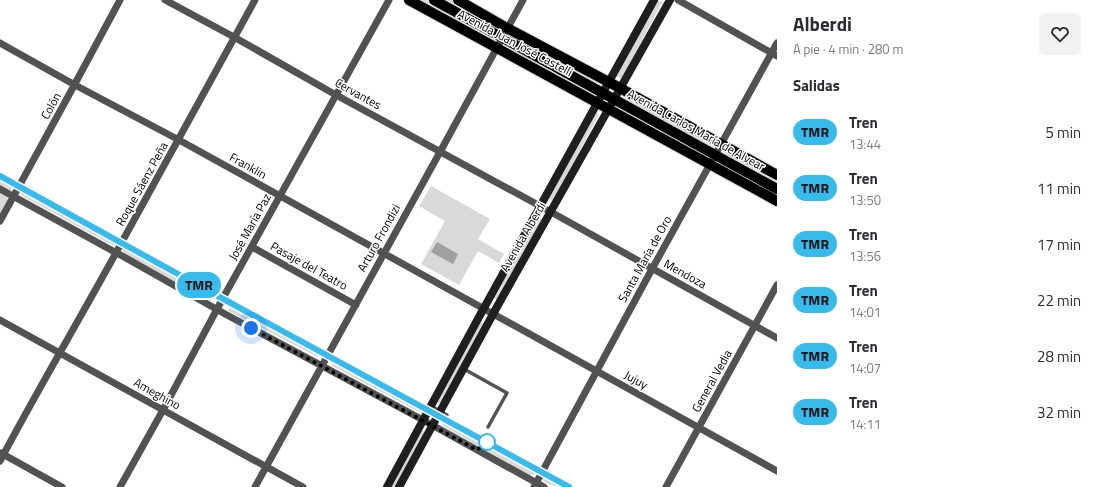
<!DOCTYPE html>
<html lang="es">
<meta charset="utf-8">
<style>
body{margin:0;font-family:"Titillium Web",sans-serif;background:#f2f2f3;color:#2b2b33;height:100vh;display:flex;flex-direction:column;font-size:15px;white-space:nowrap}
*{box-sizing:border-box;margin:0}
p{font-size:13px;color:#7c7c81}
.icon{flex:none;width:22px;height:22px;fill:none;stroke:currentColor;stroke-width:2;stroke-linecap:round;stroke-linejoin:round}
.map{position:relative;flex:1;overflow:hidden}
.sheet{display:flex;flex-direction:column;background:#fff;width:320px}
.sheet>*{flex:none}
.badge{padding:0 8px;border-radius:13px;font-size:14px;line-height:26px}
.you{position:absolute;width:20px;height:20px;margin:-10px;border:3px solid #fff;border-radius:50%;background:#1a73e8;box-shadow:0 0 0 6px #1a73e833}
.map>.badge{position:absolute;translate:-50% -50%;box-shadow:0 0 0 2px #fff}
h2{padding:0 16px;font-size:15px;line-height:36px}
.round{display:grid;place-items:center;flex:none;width:42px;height:42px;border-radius:6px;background:#f2f2f3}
.head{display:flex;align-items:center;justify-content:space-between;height:68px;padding:0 16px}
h1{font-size:19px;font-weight:700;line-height:30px}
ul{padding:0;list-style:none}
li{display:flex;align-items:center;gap:12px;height:56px;padding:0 16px}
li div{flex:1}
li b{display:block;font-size:15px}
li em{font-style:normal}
li .badge{min-width:44px;font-weight:700;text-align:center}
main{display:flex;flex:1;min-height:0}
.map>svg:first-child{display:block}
</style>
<main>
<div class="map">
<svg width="777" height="487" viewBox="0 0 777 487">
<rect width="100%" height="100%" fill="#fff"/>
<!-- green -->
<path fill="#d9d9d9" d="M416 0H426L490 35 491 37 490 39Z
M440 0H452L496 25 497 27 495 29Z
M657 0 662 2 622 78 617 77 616 75Z
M512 35 597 81 598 82 596 84 511 38Z
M508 45 592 93 591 94 506 48Z
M627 97 710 143 711 144 709 147 625 102Z
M620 107 705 154 704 156 618 110Z
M595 113H597L599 115 553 200 551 201 548 198Z
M726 153H728L777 180V185L725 155Z
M0 172 16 180 11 190 9 191 0 186Z
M25 184 119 238 116 245H112L22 196 21 193Z
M431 186 490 219 478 239 504 254 499 263 478 251 459 285 421 264 445 221 419 206Z
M0 193 7 196 8 200 0 215Z
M540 218 542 221 497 300 494 298 538 219Z
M127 241 217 291 211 301 124 254 122 251Z
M234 301 323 348 318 357 228 311Z
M481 322 485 324 441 404 437 402Z
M337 356 427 406 423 414 332 366Z
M443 416 537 467 534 475H529L444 427 440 421Z
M423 431 425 432 395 487H390L420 433Z
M544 471H547L576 487C565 487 534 487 544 471Z"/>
<!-- water -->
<path fill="#a0a0a0" d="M437 242 458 254 453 264 431 252Z"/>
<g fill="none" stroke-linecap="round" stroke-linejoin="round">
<defs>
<path id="primary" d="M409 0 777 201
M434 0 777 189
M458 0 507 28 620 88 777 175"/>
</defs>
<!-- primary casing -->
<use href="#primary" stroke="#dbdbdb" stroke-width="12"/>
<!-- lane -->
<path stroke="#525252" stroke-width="3.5" d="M464 369 507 393 488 427
M431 406 447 415"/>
<!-- street -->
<path stroke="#525252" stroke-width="7" d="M165 0 234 37 336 95 551 212 777 338
M678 0 777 56
M0 43 75 85 179 140 777 471
M0 189 124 257 225 314 423 420 544 487
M0 221 70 93 120 0
M252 247 356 305
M0 320 154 405 303 487
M1 453 62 487
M0 461C36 393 75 327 112 260 160 174 207 86 255 0
M120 487 163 410 223 298 389 0
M255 487 440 152 523 0
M534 487 652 269 777 43
M666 487 777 285"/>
<!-- secondary -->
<path stroke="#1f1f1f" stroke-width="8" d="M387 487 479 317 654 0
M399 487 498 305 670 0"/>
<!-- primary -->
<use href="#primary" stroke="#000" stroke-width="10"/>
<!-- rail -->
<path stroke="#000" stroke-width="2" stroke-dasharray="6 2 1 2" stroke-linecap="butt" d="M0 176 569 487"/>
</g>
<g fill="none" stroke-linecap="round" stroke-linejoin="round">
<defs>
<path id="line" d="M0 176 216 295 569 487"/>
</defs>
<!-- line casing -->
<use href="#line" stroke="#fff" stroke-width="9"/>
<!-- line -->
<use href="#line" stroke="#37bbed" stroke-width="6"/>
<!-- walk -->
<path stroke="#000" stroke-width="4" stroke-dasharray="0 7.2" d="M251 328 477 450 487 442"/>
</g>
<!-- markers -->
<circle fill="#fff" stroke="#37bbed" stroke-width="2" cx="487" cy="442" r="8"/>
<g text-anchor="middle" stroke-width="3" stroke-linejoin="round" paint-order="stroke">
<!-- street labels -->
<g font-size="12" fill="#000" stroke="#fff">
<text transform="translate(515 43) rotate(28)" y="4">Avenida Juan José Castelli</text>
<text transform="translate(358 94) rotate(29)" y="4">Cervantes</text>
<text transform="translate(51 106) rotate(-61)" y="4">Colón</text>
<text transform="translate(696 130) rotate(29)" y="4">Avenida Carlos María de Alvear</text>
<text transform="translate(248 166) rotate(29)" y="4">Franklin</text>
<text transform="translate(142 184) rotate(-61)" y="4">Roque Sáenz Peña</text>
<text transform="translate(250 227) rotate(-61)" y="4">José María Paz</text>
<text transform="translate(523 237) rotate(-60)" y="4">Avenida Alberdi</text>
<text transform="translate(379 238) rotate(-61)" y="4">Arturo Frondizi</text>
<text transform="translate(645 259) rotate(-61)" y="4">Santa María de Oro</text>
<text transform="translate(309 266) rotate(29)" y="4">Pasaje del Teatro</text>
<text transform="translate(685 274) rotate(29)" y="4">Mendoza</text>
<text transform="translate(636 380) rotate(29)" y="4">Jujuy</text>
<text transform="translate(712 381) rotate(-61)" y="4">General Vedia</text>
<text transform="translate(157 394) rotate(29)" y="4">Ameghino</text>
</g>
</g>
</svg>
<div class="you" style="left:251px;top:328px"></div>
<b class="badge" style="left:199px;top:285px;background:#37bbed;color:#111">TMR</b>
</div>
<section class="sheet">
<div class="head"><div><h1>Alberdi</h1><p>A pie · 4 min · 280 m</p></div><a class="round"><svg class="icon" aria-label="heart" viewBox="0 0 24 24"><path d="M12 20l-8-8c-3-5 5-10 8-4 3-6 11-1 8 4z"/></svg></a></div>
<h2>Salidas</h2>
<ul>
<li><span class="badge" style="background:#37bbed;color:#111">TMR</span><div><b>Tren</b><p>13:44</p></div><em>5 min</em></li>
<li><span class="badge" style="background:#37bbed;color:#111">TMR</span><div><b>Tren</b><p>13:50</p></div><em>11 min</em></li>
<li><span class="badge" style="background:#37bbed;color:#111">TMR</span><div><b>Tren</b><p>13:56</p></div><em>17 min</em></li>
<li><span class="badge" style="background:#37bbed;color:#111">TMR</span><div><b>Tren</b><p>14:01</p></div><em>22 min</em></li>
<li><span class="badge" style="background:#37bbed;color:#111">TMR</span><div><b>Tren</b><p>14:07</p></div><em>28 min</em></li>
<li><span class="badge" style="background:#37bbed;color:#111">TMR</span><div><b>Tren</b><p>14:11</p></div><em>32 min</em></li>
</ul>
</section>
</main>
